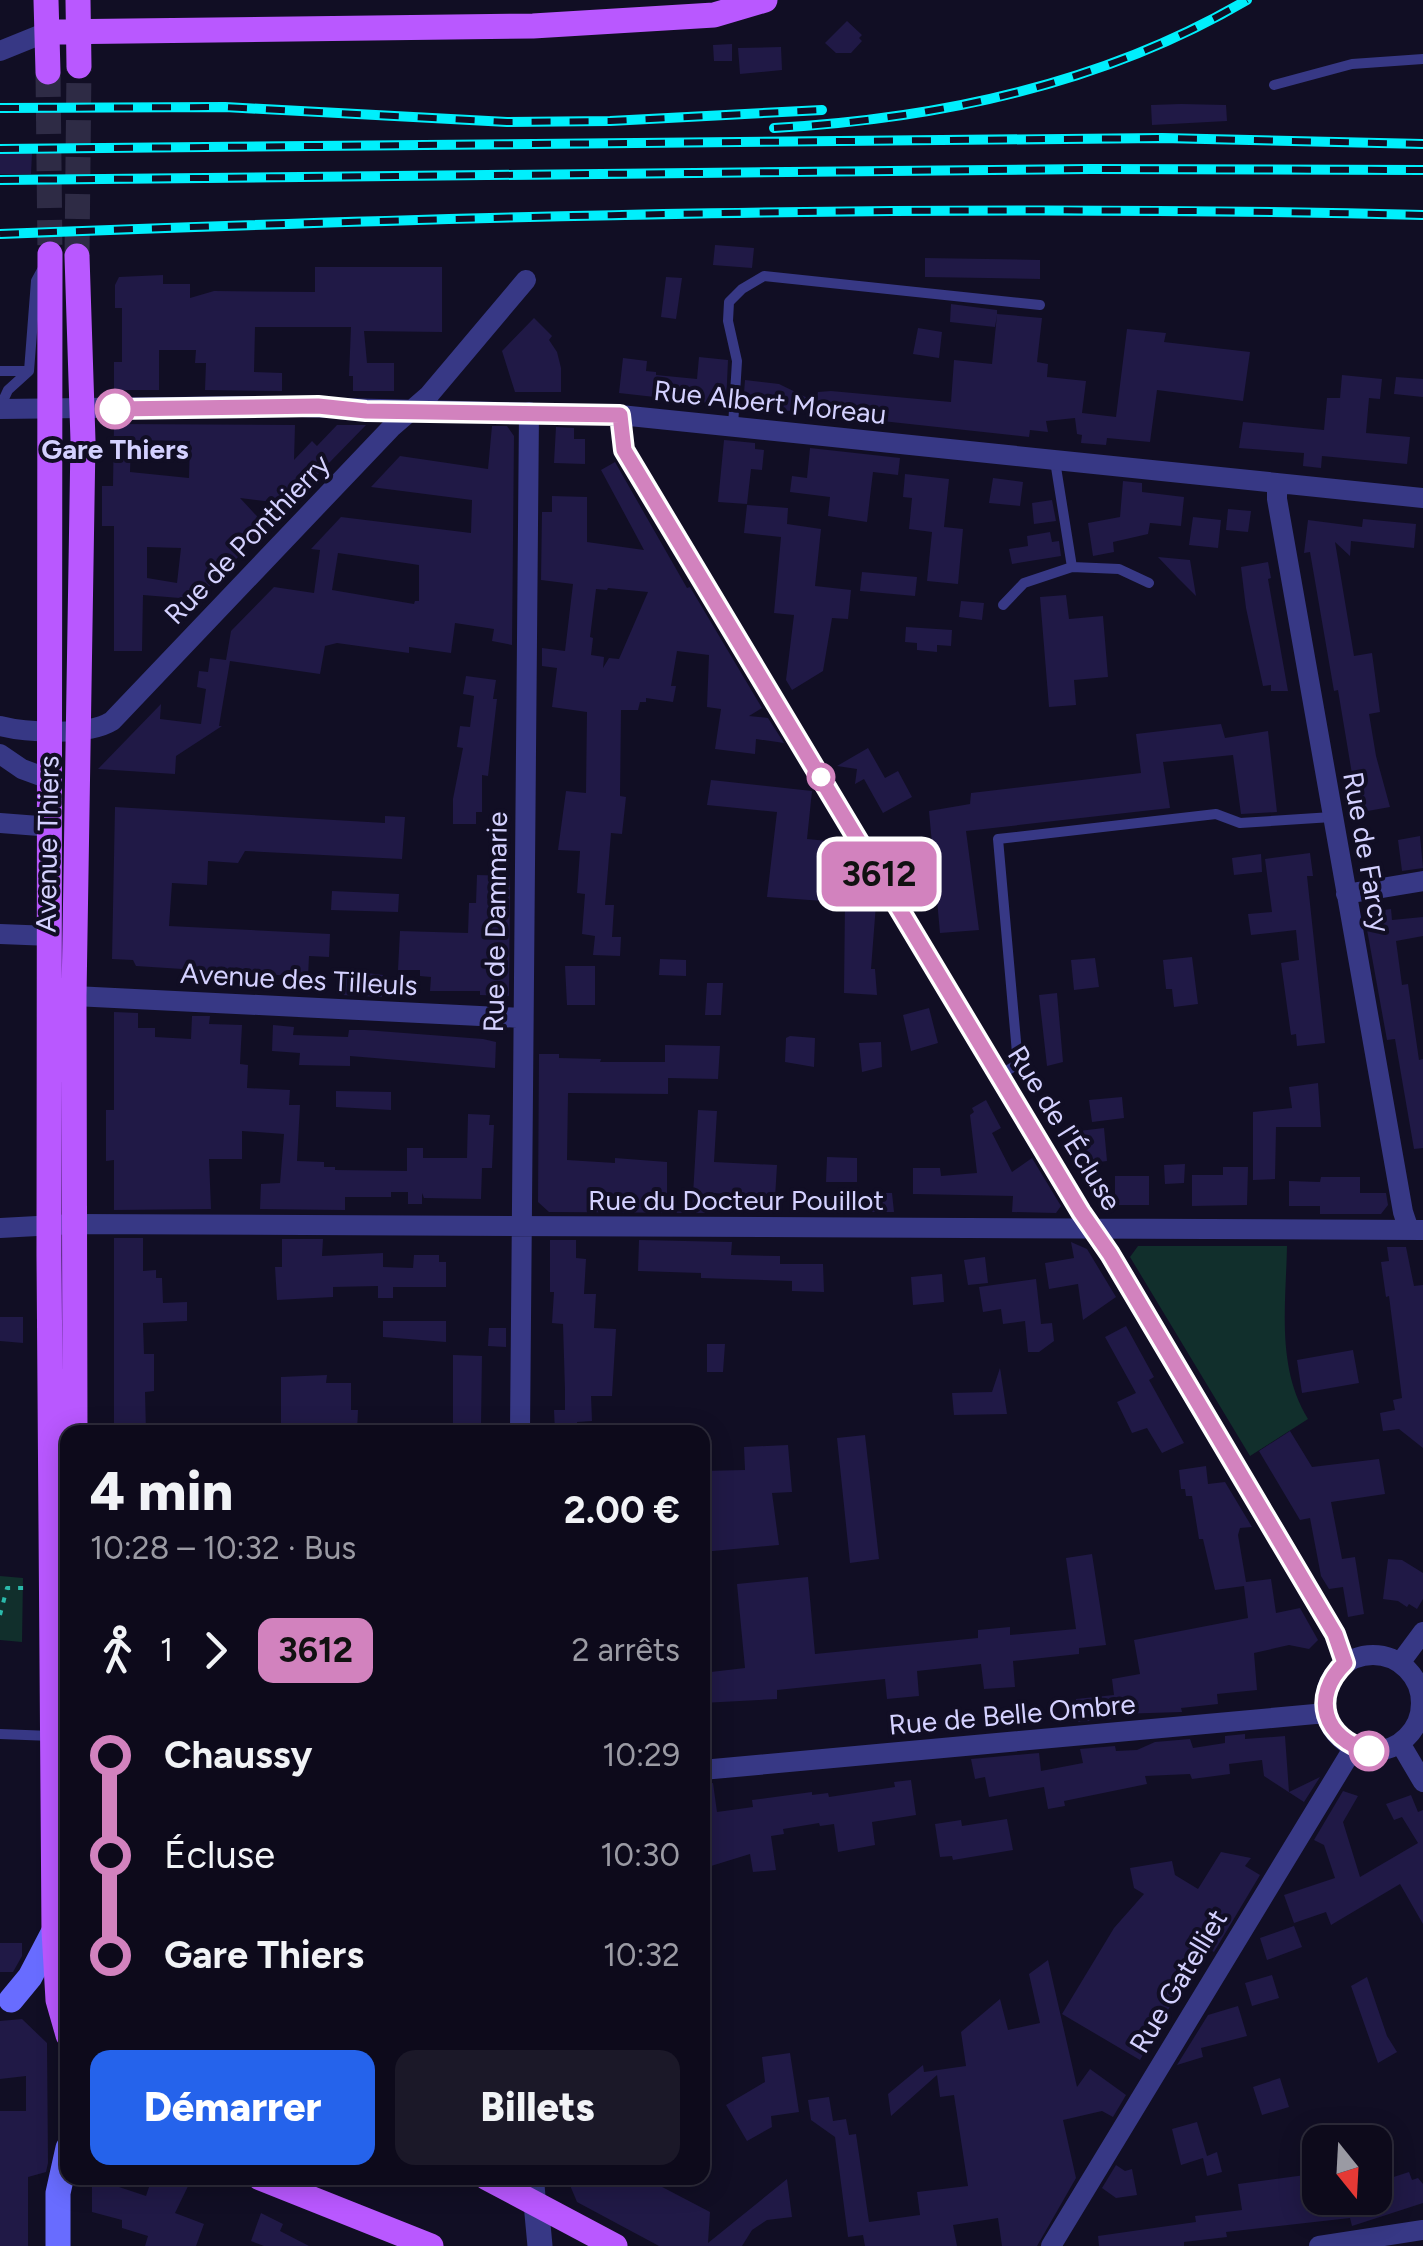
<!DOCTYPE html>
<html lang="fr">
<meta charset="utf-8">
<style>
body{margin:0;font-family:Figtree,sans-serif;background:#1b1828;color:#f1f3f6;height:100vh;display:flex;flex-direction:column;font-size:38px;white-space:nowrap}
*{box-sizing:border-box;margin:0}
p{font-size:32px;color:#9a9aa3}
.icon{flex:none;width:55px;height:55px;fill:none;stroke:currentColor;stroke-width:2;stroke-linecap:round;stroke-linejoin:round}
.map{position:relative;flex:1;overflow:hidden}
.drawer{position:absolute;left:60px;top:1425px;width:650px;height:760px;display:flex;flex-direction:column;background:#0d0a1b;border-radius:20px;box-shadow:0 5px 25px #0003,0 0 0 2px #2d2b3a}
.drawer>*{flex:none}
.badge{padding:0 20px;border-radius:15px;font-size:35px;line-height:65px}
.needle{width:65px;rotate:162deg}
.tools{position:absolute;left:1302px;top:2125px;display:grid;gap:20px}
.tools a{display:grid;place-items:center;width:90px;height:90px;border-radius:20px;background:#0d0a1b;box-shadow:0 5px 25px #0003,0 0 0 2px #2d2b3a;font-size:50px}
.map>.badge{position:absolute;translate:-50% -50%;box-shadow:0 0 0 5px #fff}
.legs{display:flex;align-items:center;gap:15px;height:110px;padding:0 30px;font-size:32px}
.legs p{margin-inline-start:auto}
.overview{display:flex;align-items:center;justify-content:space-between;height:170px;padding:0 30px}
h1{font-size:55px;font-weight:800;line-height:75px}
.cta{display:flex;gap:20px;margin-top:auto;padding:20px 30px}
.cta a{flex:1;height:115px;border-radius:20px;background:#2563eb;color:#fff;font-size:40px;font-weight:800;line-height:115px;text-align:center}
.cta a+a{background:#1b1828;color:#f1f3f6}
ul{padding:0 30px;list-style:none}
li{display:flex;align-items:center;gap:35px;height:100px;font-size:38px}
li i{display:grid;place-items:center;width:15px;height:100%;margin:0 12px;background:currentColor}
li i::after{content:'';width:25px;height:25px;margin:-12px;border:8px solid;border-radius:50%;background:#0d0a1b}
li p{margin-inline-start:auto}
li:first-child i{background:linear-gradient(#0000 50%,currentColor 0)}
li:last-child i{background:linear-gradient(currentColor 50%,#0000 0)}
.map>svg:first-child{display:block}
</style>
<div class="map">
<svg width="1423" height="2246" viewBox="0 0 1423 2246">
<rect width="100%" height="100%" fill="#110e24"/>
<!-- green -->
<path fill="#112f2c" d="M1138 1246H1287C1286 1304 1276 1367 1308 1419L1250 1456 1130 1257Z
M0 1576 23 1578 22 1642 0 1640Z"/>
<!-- building -->
<path fill="#201946" fill-rule="evenodd" d="M847 21 862 35 859 38 862 41 851 53H836L825 43Z
M732 44V61H714L713 45Z
M781 47 782 70 740 74 738 48Z
M1181 104 1226 105 1227 121 1152 125 1151 105Z
M0 153H32L31 174H0Z
M715 245 754 248 752 268 713 265Z
M925 258 1040 260V279L925 277Z
M315 267H442V332L364 331 367 363H394V391H353V376H349L351 327H255L254 372 282 373V391L205 390 206 363H195L196 350H159V390H114V362H122V308H115V285L119 277 163 275V284H190V298L214 291 315 292Z
M666 277 682 278 676 319 661 317Z
M951 304 997 310V314L1042 318 1037 362 1048 364 1047 377 1086 381 1082 413 1116 417 1127 329 1166 333 1164 342 1250 352 1243 401 1157 390 1150 442 1107 438 1106 445 1081 443 1082 435 1077 434 1075 418 1046 421 1048 432 1030 430 1029 437 743 406 745 380 779 384 816 402 818 392 831 391 951 402 954 360 992 364 997 315 995 327 950 322Z
M534 318 552 336 549 340 557 352 561 368V392H515L502 351Z
M918 328 942 332 939 358 913 354Z
M699 357 728 360 726 405 619 393 623 358 647 361 646 371 656 372V375L697 379Z
M1342 375 1382 379 1380 399 1369 398 1366 433 1410 437 1407 464 1322 456 1321 468 1303 466 1304 453 1239 448 1243 422 1324 430 1327 398H1340Z
M1396 377 1423 379V397L1394 394Z
M114 424 295 425 294 460 312 441 317 446 337 425H366L289 504 240 498 267 527 209 587 194 585 192 599 143 595 142 651H114V526H102V486H113ZM131 440 190 441 189 478 130 472ZM147 547 181 548 177 583 147 578Z
M492 426H507L514 436 512 645 492 641 494 629 455 623 451 653 409 647V653L337 643 325 646 320 674 230 661 219 726H222L176 756 175 774 98 769 161 704 160 719 201 724 206 689 197 687 199 671 208 672 210 658 226 660 231 631 274 587 314 593 320 550 311 549 341 517 471 533 472 500 371 487 400 456 488 469ZM338 553 419 565V601H415L414 604 332 590Z
M556 427 574 428V439H585V464L554 463Z
M724 440 755 443V449L764 450 762 470 751 469 747 504 718 502Z
M810 448 900 458 898 475 873 472 867 522 828 516 830 497 790 492 792 476 807 478Z
M615 462 687 588 690 587 762 708 749 716 768 718 784 743 756 739 755 754 715 749 721 709 707 707 709 655 677 651 671 686H676L673 702 646 698V702H640L638 710H621L620 796 626 797 622 834 611 833 605 905H614L612 937H621L620 956 593 955 595 936 582 934 585 894 577 893 580 851 558 850 566 791 586 793 587 712 552 707 557 668 542 666V648L565 651 573 584 541 580 542 512H552V496L587 497V542L644 550 601 470ZM608 588 648 592 619 659 609 658 603 668 604 657 591 655 593 638 590 637 596 589 607 590Z
M905 474 949 479 944 527 963 529 958 584 927 581 932 532 909 529 912 498 903 497Z
M993 478 1023 482 1020 506 989 503Z
M1123 481 1142 483V492L1184 497 1181 526 1150 523 1148 534 1113 542 1114 552 1093 556 1088 523 1120 517Z
M1052 500 1056 521 1034 524 1032 503Z
M747 505 788 508 787 524 821 529 815 586 851 590 848 619 832 618 823 671 792 690 786 680 794 615 774 613 781 537 744 533Z
M1228 509 1251 511 1248 532 1226 530Z
M1193 517 1221 520 1218 548 1189 545Z
M1363 519 1416 524 1414 548 1351 541 1350 556 1335 542 1354 656 1372 653 1380 712 1369 714 1376 756 1390 807 1362 812 1355 774H1352L1338 690 1334 691 1310 552 1304 553 1308 520 1362 527Z
M1050 532 1052 542 1059 541 1061 556 1012 564 1009 549 1028 546 1027 536Z
M1158 557 1190 560 1196 596 1177 577Z
M1268 562 1271 578 1268 579 1288 691H1271V685L1263 686 1246 608 1241 567Z
M862 572 917 577 915 596 860 591Z
M1066 595 1069 619 1103 616 1108 677 1074 680 1076 705 1049 707 1040 597Z
M961 601 984 603 982 620 959 617Z
M906 627 952 630 951 646 937 645V652L917 650V643L905 642Z
M466 676 496 680 493 699H497L488 776 482 775V812H476V824H453V799L463 748 457 747 460 726 470 727 474 696 463 694Z
M1221 724 1225 738 1268 731 1277 812 1241 814 1233 755 1163 762 1170 808 966 831 979 930 940 933 929 811 970 804 971 793 1141 773 1136 734Z
M868 748 885 778 898 771 912 797 883 813 864 779 855 784 857 769 837 766Z
M711 780 812 791 807 839 828 841V848L847 849 855 863 852 903 767 897 777 812 707 805Z
M115 807 385 823V816L405 817 402 859 245 851 238 863 208 861 207 885 172 883 169 926 330 934 329 957 309 956 308 977 136 966 133 960 112 959Z
M1420 836 1423 868 1402 871 1398 840Z
M1310 853 1313 876H1307L1325 1043 1297 1046 1296 1034 1291 1035 1281 963 1299 960 1296 930 1251 935 1248 914 1272 912 1265 859Z
M1261 854 1262 872 1234 875 1232 858Z
M477 875 510 876 509 996 480 995V991H430L431 977 420 976V970H398L400 931 468 933 469 903H476Z
M332 891 399 894 398 912 331 910Z
M845 902 876 904 871 969H875L877 995 844 993Z
M1391 909 1392 920 1423 917V936L1396 941 1402 985 1408 984 1419 1060 1423 1059V1148L1414 1149 1395 1039 1387 1040 1364 913Z
M1192 957 1198 1004 1174 1007 1172 989H1166L1163 960Z
M1095 958 1099 987 1074 990 1071 960Z
M660 959 686 960V976L659 975Z
M565 966H595V1005H567Z
M343 970 383 975 382 997 342 995Z
M707 983H723L721 1015H705Z
M1057 993 1063 1062 1047 1066 1039 995Z
M929 1008 938 1043 911 1051 903 1015Z
M114 1012 138 1013V1028H155V1037L191 1039 192 1016H210L209 1024 242 1025 240 1064 248 1065 247 1088 290 1090 289 1105H300L297 1161 324 1162V1167H335V1170L407 1171V1148H423V1158H467L468 1114 490 1115 489 1125H494L492 1168H482L481 1199 424 1198 422 1193V1204H408V1192H391V1197H345V1210L260 1209 261 1184 280 1183 284 1134 242 1131V1159H209L211 1209 114 1210V1160L106 1161V1110H114Z
M273 1025 294 1027 293 1035 348 1037 349 1030H365L483 1039 496 1042 495 1068 350 1056V1066L299 1065 300 1053 272 1051Z
M790 1036 815 1038 814 1067 785 1062 786 1038Z
M881 1042 882 1067 862 1072 859 1043Z
M665 1045 720 1046 718 1079 668 1078V1094L568 1093 567 1160 615 1163V1158L667 1162V1211L692 1212 698 1110 717 1111 714 1162 777 1165 775 1198 713 1193 712 1213 549 1212 538 1202 539 1054H559V1058L601 1059 600 1062H665Z
M1318 1083 1321 1127H1276L1275 1179 1253 1180V1112L1292 1108 1289 1087Z
M336 1091 391 1092V1110L336 1107Z
M1122 1097 1124 1118 1092 1122 1089 1100Z
M986 1100 1001 1128 992 1133 1012 1172 1032 1158 1061 1206 1056 1213 1012 1212 1013 1196 913 1194V1168H940L941 1176 977 1173 970 1115 974 1112 972 1108Z
M1104 1128 1107 1161 1083 1164 1079 1131Z
M827 1157 857 1158V1182H826Z
M1185 1164 1184 1183 1165 1184 1164 1165Z
M1223 1167H1248L1247 1205 1192 1206V1175H1223Z
M1115 1176H1149V1205H1115Z
M1321 1177H1360V1193H1386L1388 1205 1381 1214H1320V1206H1289V1181L1320 1182Z
M866 1193H892L894 1212H866Z
M114 1238H143V1271L156 1270V1278H162L163 1303 187 1302V1321L143 1323 144 1354H154V1391L145 1392 146 1432H114Z
M282 1239H323L322 1256 383 1253V1267L413 1268 414 1255H439V1262H446V1287H393V1298H378V1286L333 1287V1297L277 1300 275 1267H282Z
M550 1240H576V1258L586 1259 584 1294H596L594 1328 616 1329 612 1396H591L592 1421 577 1422 578 1432H555L554 1410H565V1390L563 1324 552 1323 554 1292H550Z
M639 1240 732 1242 731 1255 780 1256V1264H823L824 1292 792 1291V1281L701 1278V1273L638 1271Z
M1071 1242 1087 1249 1116 1297 1083 1320 1078 1284 1049 1289 1045 1263 1074 1258Z
M1387 1247H1406L1414 1286 1423 1285V1448L1399 1429 1383 1431 1380 1413 1395 1410 1393 1400 1402 1398 1389 1296 1386 1297 1381 1262 1389 1261Z
M985 1257 988 1283 968 1285 964 1260Z
M942 1274 944 1302 913 1305 911 1277Z
M1036 1279 1041 1324 1052 1323 1054 1341 1039 1352H1028L1025 1321 1003 1324 1001 1309 983 1312 979 1287Z
M0 1317H23V1343L0 1341Z
M383 1321H446V1342L383 1337Z
M1126 1326 1154 1377 1149 1380 1184 1443 1162 1453 1147 1428 1132 1433 1117 1402 1136 1393 1105 1337Z
M489 1328H506V1347L488 1346Z
M707 1344H725L723 1372H707Z
M1353 1350 1359 1383 1302 1393 1297 1360Z
M453 1355 482 1356 481 1426H453Z
M1000 1368 1007 1414 954 1415 952 1393 992 1392Z
M327 1375 326 1383H351V1410H358L357 1432H281V1377Z
M1290 1431 1312 1467 1379 1459 1385 1494 1331 1502 1342 1559 1355 1557 1364 1614 1348 1617 1343 1587 1329 1589 1321 1576 1310 1518 1300 1520 1259 1451Z
M865 1435 879 1559 850 1563 837 1438Z
M788 1445 792 1492 772 1493 779 1545 702 1552V1471L745 1470 744 1447Z
M1206 1466 1208 1484 1225 1482 1252 1527 1240 1528 1238 1535 1246 1582 1271 1579 1276 1613 1300 1608 1318 1640 1309 1649 1289 1645 1254 1653 1257 1690 1217 1694 1218 1704 1181 1708 1182 1712 1117 1714 1110 1715 1111 1719 1078 1722 1076 1699 1114 1695 1112 1679 1140 1674 1134 1640 1248 1618 1244 1586 1215 1590 1203 1539H1199L1192 1496H1186L1185 1489H1181L1179 1470Z
M1092 1554 1106 1645 1079 1648V1654L1013 1661 1015 1687 984 1689 981 1664 917 1671 919 1696 887 1699 885 1679 777 1690V1699L702 1703V1673L745 1668 737 1584 808 1577 815 1654 978 1638V1630L1010 1627V1635L1076 1629 1066 1558Z
M1388 1559 1402 1560 1423 1573V1599L1417 1609 1409 1604 1407 1607 1398 1601 1383 1599Z
M1245 1734V1739L1285 1736 1289 1792 1320 1777 1304 1802 1264 1776 1262 1760 1229 1764 1230 1774 1192 1779 1190 1774 1145 1776 1147 1784 1064 1801 1065 1806 1048 1809 1044 1787 989 1797 985 1777 975 1779 971 1759 1039 1753 1041 1771 1083 1763 1080 1749 1115 1746 1116 1751 1137 1750 1155 1742 1190 1739 1193 1748 1225 1743V1736Z
M911 1780 916 1815 872 1822 875 1845 838 1852 834 1824 820 1826 819 1823 783 1829 784 1834 771 1836 776 1870 753 1872 750 1854 711 1866 707 1831 702 1832V1784L713 1783 717 1812 753 1807 752 1800 812 1792V1795L828 1793 829 1797 895 1787 894 1782Z
M1343 1791 1358 1796 1343 1822 1360 1877 1418 1843 1402 1817 1394 1820 1386 1804 1411 1795 1418 1812 1423 1810V1924L1400 1884 1331 1925 1326 1912 1294 1923 1284 1895 1335 1878 1324 1845 1314 1840Z
M1007 1819 1013 1850 953 1860 952 1856 940 1857 935 1824 961 1820 962 1826Z
M1221 1852 1251 1858 1245 1866 1260 1875 1214 1952 1204 1946 1140 2060 1062 2014 1114 1928 1144 1894 1134 1888 1130 1868 1172 1861 1175 1875 1198 1889Z
M1294 1926 1302 1947 1267 1960 1260 1938Z
M0 1943H22V1956L13 1972H0Z
M1048 1960 1077 2087 1090 2069 1126 2095 1113 2117 1102 2111 1063 2120 1076 2178 1037 2246H1002L998 2218 953 2225 957 2246H865L863 2235 848 2237 835 2137 811 2120 808 2100 829 2097 833 2121 846 2119 849 2135 856 2134 869 2222 920 2215 917 2192 968 2186 954 2095 940 2097 937 2075 891 2116 888 2094 923 2065 924 2072 966 2066 961 2032 1000 1999 1008 2030 1040 2023 1029 1974Z
M1272 1975 1279 1998 1252 2006 1245 1983Z
M1367 1977 1387 2036 1397 2052 1378 2063 1351 1986Z
M1238 2006 1247 2036 1201 2048 1203 2057 1177 2065 1208 2015Z
M22 2019 47 2043 48 2163 46 2172 28 2177V2246H0V2111H26V2076L0 2079V2021Z
M790 2053 799 2112 771 2116 772 2127 747 2141 726 2105 765 2082 762 2057Z
M1280 2078 1289 2107 1262 2115 1253 2087Z
M1197 2122 1207 2156 1217 2152 1222 2172 1207 2176 1203 2158 1181 2165 1172 2129Z
M1116 2165 1125 2171 1132 2169 1137 2195 1116 2198 1102 2188Z
M1409 2172 1412 2180 1418 2178 1423 2184V2203L1352 2226 1350 2218 1226 2232 1227 2237 1184 2242V2246H1099L1098 2236 1196 2222 1195 2216 1242 2210 1238 2184 1320 2173V2198H1375V2183Z
M92 2178 146 2196 152 2178H192L175 2213 204 2224 196 2246H145L148 2236 122 2228V2220L92 2212Z
M567 2178H645L710 2212 708 2243 787 2179 792 2217 767 2220 752 2230 742 2246H659L577 2202Z
M261 2213 283 2224 280 2231 309 2246H264L251 2241Z"/>
<g fill="none" stroke-linecap="round" stroke-linejoin="round">
<!-- primary-tunnel -->
<path stroke="#2e2b45" stroke-width="25" stroke-dasharray="25 12" stroke-linecap="butt" d="M48 72 50 254
M77 256 79 66"/>
<!-- path -->
<path stroke="#2bb9aa" stroke-width="4" stroke-dasharray="5 8" stroke-linecap="butt" d="M0 1615 7 1588H31"/>
<!-- service -->
<path stroke="#373885" stroke-width="10" d="M1274 85 1352 64 1423 59
M0 371H29
M0 407 8 390 29 371 36 281 42 270
M733 426 737 361 728 321 729 302 742 289 764 276 1040 305
M1072 567 1119 569 1149 583
M1003 605 1024 583 1072 567 1055 461
M1000 1075 1018 1064 998 839 1216 814 1240 823 1332 817
M0 1734 51 1736"/>
<!-- minor -->
<path stroke="#373885" stroke-width="20" d="M0 51 47 32
M0 409 259 406 620 415 1423 498
M620 415 624 450 1081 1213 1110 1254 1335 1634 1345 1663
M1277 483V499L1403 1212 1409 1230
M0 726C27 733 88 736 112 721L391 428 429 395 526 280
M0 754 22 769 52 780
M0 823 52 827
M1346 894 1423 881
M0 934 51 936
M74 996 522 1018
M0 1228 74 1224 1423 1230
M520 1432 529 412
M1325 1703a48 48 0 1 1 96 0a48 48 0 1 1-96 0Z
M1400 1663 1423 1632
M1400 1743 1423 1782
M702 1770 1326 1713
M534 2178 536 2203
M1051 2246 1354 1747
M1319 2246 1423 2230"/>
<!-- tertiary -->
<path stroke="#373885" stroke-width="25" d="M536 2203 540 2246"/>
<!-- secondary -->
<path stroke="#686cff" stroke-width="25" d="M11 2000 30 1977 54 1931
M58 2246V2193L68 2148"/>
<!-- primary -->
<path stroke="#b958ff" stroke-width="25" d="M46 0 48 72
M78 0 79 66
M47 32 533 26 714 15 765 0
M50 254 49 1256 54 1931 58 2000 68 2035
M75 1432 74 996 83 441 77 256
M260 2178 431 2246
M487 2178 615 2246"/>
<defs>
<path id="rail" d="M0 108 225 107 507 122 610 121 822 110
M774 128C938 119 1104 84 1247 0
M0 149 1162 138 1423 144
M0 180 1091 169 1423 170
M0 234C474 216 949 203 1423 215"/>
</defs>
<!-- rail casing -->
<use href="#rail" stroke="#00effc" stroke-width="10"/>
<!-- rail -->
<use href="#rail" stroke="#110e24" stroke-width="6" stroke-dasharray="19" stroke-linecap="butt"/>
</g>
<g fill="none" stroke-linecap="round" stroke-linejoin="round">
<defs>
<path id="line-1" d="M115 409 318 406 366 411 620 415 624 450 1081 1212 1110 1254 1335 1634 1345 1663C1310 1697 1324 1739 1369 1751"/>
</defs>
<!-- line-1 casing -->
<use href="#line-1" stroke="#fff" stroke-width="22"/>
<!-- line-1 -->
<use href="#line-1" stroke="#d282be" stroke-width="15"/>
</g>
<!-- markers -->
<g fill="#fff" stroke="#d282be" stroke-width="5">
<circle cx="115" cy="409" r="18"/>
<circle cx="821" cy="777" r="12"/>
<circle cx="1369" cy="1751" r="18"/>
</g>
<g text-anchor="middle" stroke-width="8" stroke-linejoin="round" paint-order="stroke">
<!-- street labels -->
<g font-size="28" fill="#d4d1ff" stroke="#110e24">
<text transform="translate(770 402) rotate(6)" y="10">Rue Albert Moreau</text>
<text transform="translate(247 539) rotate(-46)" y="10">Rue de Ponthierry</text>
<text transform="translate(47 844) rotate(-89)" y="10">Avenue Thiers</text>
<text transform="translate(1367 852) rotate(80)" y="10">Rue de Farcy</text>
<text transform="translate(495 922) rotate(-89)" y="10">Rue de Dammarie</text>
<text transform="translate(299 979) rotate(3)" y="10">Avenue des Tilleuls</text>
<text transform="translate(1065 1128) rotate(58)" y="10">Rue de l'Écluse</text>
<text x="736" y="1210">Rue du Docteur Pouillot</text>
<text transform="translate(1012 1714) rotate(-5)" y="10">Rue de Belle Ombre</text>
<text transform="translate(1178 1981) rotate(-59)" y="10">Rue Gatelliet</text>
</g>
<!-- stop labels -->
<g font-size="28" font-weight="bold" fill="#d4d1ff" stroke="#110e24">
<text x="115" y="459">Gare Thiers</text>
</g>
</g>
</svg>
<div class="tools">
<a><svg class="needle" viewBox="-14 -14 28 28"><path d="M0-13l5 13h-10z" fill="#e53935"/><path d="M0 13l5-13h-10z" fill="#9a9aa3"/></svg></a>
</div>
<b class="badge" style="left:879px;top:874px;background:#d282be;color:#111">3612</b>
<section class="drawer">
<div class="overview"><div><h1>4 min</h1><p>10:28 – 10:32 · Bus</p></div><b>2.00 €</b></div>
<div class="legs"><svg class="icon" aria-label="walk" viewBox="0 0 24 24"><circle cx="13" cy="4" r="2"/><path d="M13 8l-2 6 4 7M11 14l-3 7M7 12l3-4h3l4 4"/></svg>1<svg class="icon" aria-label="forward" viewBox="0 0 24 24"><path d="M9 5l7 7-7 7"/></svg><b class="badge" style="background:#d282be;color:#111">3612</b><p>2 arrêts</p></div>
<ul>
<li><i style="color:#d282be"></i><b>Chaussy</b><p>10:29</p></li>
<li><i style="color:#d282be"></i><span>Écluse</span><p>10:30</p></li>
<li><i style="color:#d282be"></i><b>Gare Thiers</b><p>10:32</p></li>
</ul>
<div class="cta"><a>Démarrer</a><a>Billets</a></div>
</section>
</div>
